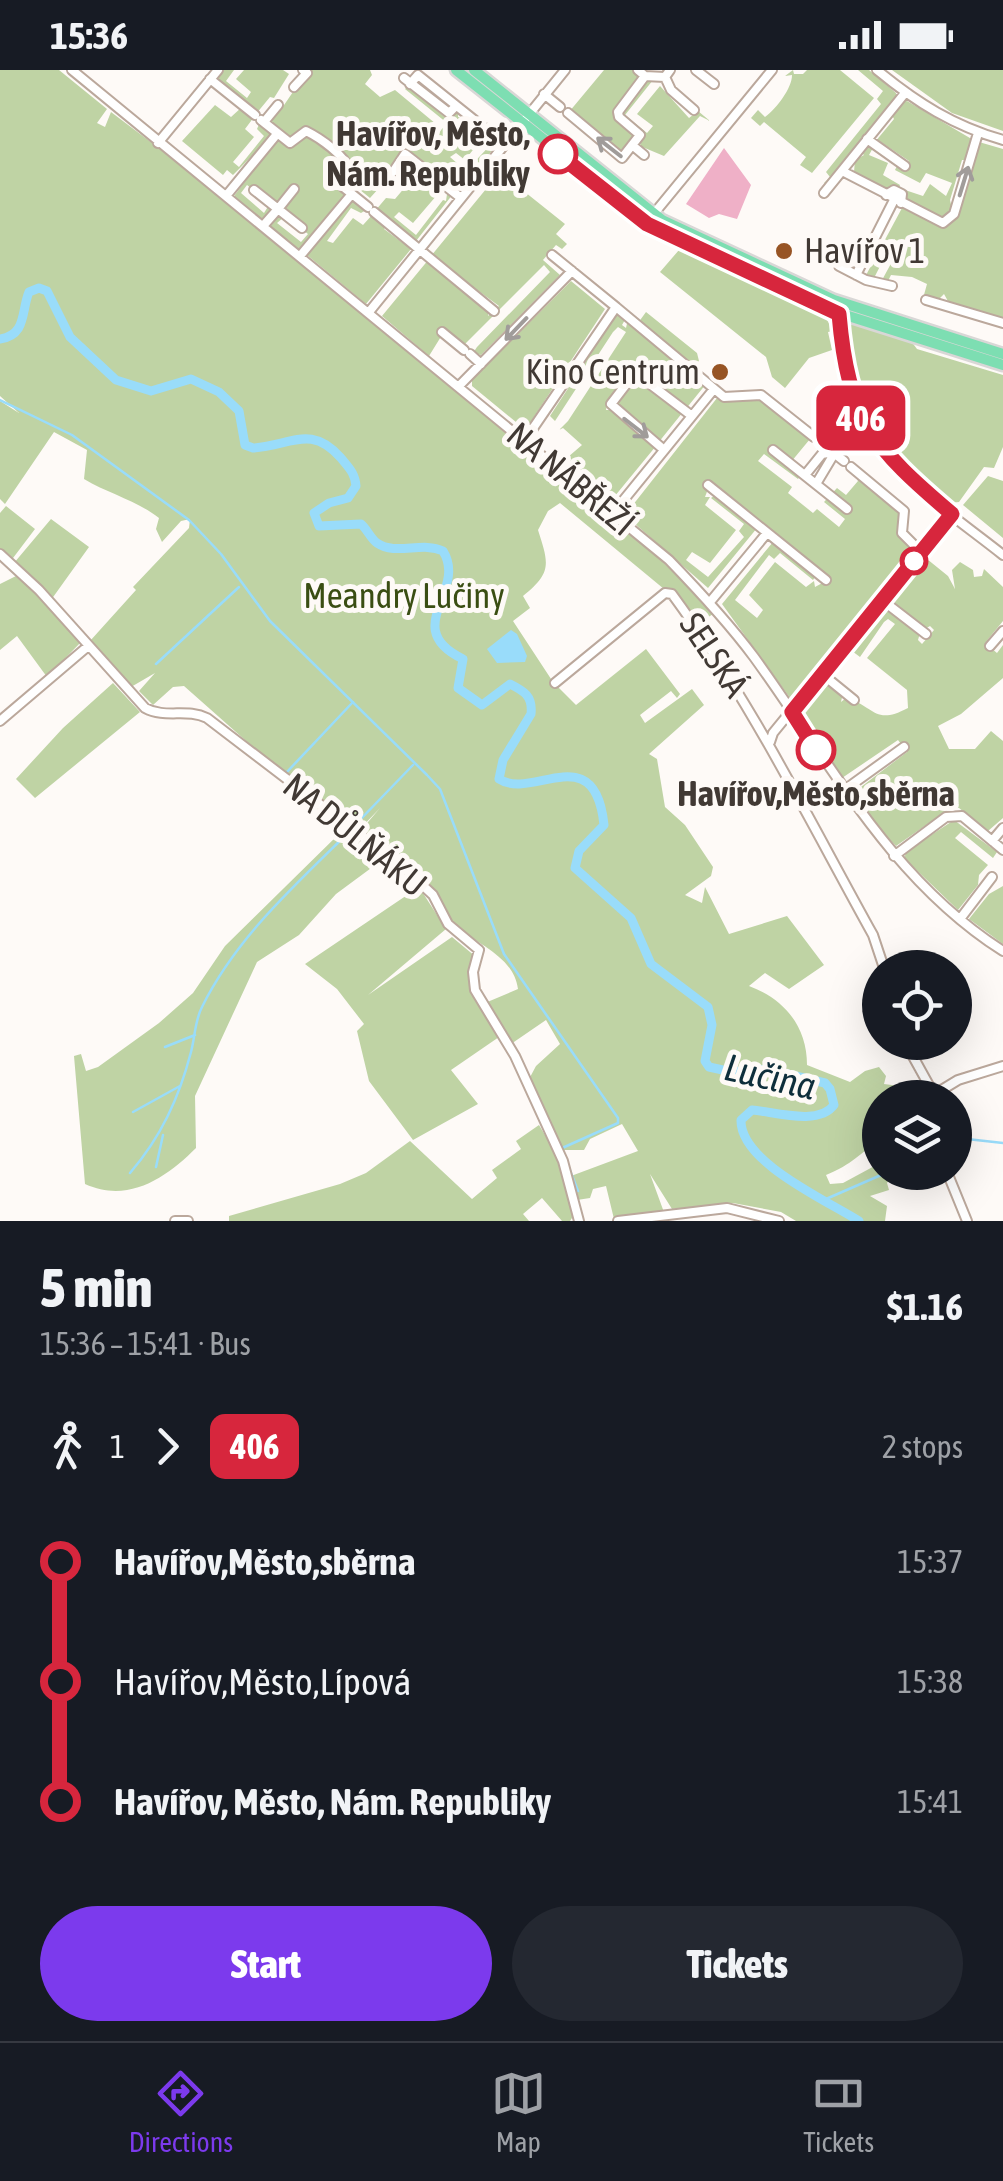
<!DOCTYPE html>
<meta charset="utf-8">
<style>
body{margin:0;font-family:"Asap Condensed",sans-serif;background:#242831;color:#f1f3f6;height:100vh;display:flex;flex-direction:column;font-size:38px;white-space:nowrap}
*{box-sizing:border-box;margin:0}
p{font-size:32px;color:#9ea1a6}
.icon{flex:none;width:55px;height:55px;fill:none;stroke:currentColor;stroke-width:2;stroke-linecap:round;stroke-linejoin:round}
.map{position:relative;height:1151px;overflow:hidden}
.sheet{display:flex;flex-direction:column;background:#171b24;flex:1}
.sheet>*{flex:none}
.badge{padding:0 20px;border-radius:15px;font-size:35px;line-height:65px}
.fabs{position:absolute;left:862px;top:880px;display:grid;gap:20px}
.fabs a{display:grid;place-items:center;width:110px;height:110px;border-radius:50%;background:#171b24;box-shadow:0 10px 40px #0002;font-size:50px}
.map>.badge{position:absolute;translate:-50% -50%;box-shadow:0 0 0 5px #fff}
.legs{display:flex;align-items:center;gap:15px;height:110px;padding:0 40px;font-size:32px}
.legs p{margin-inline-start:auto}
.headline{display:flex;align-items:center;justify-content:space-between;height:170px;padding:0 40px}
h1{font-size:55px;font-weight:800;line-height:75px}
.primary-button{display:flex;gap:20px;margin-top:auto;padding:20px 40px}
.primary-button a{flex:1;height:115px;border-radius:60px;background:#7c3aed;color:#fff;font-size:40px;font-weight:800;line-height:115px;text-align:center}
.primary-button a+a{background:#242831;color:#f1f3f6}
ul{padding:0 40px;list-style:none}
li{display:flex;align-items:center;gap:35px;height:120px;font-size:38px}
li i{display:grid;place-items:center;width:15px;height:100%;margin:0 12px;background:currentColor}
li i::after{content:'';width:25px;height:25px;margin:-12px;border:8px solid;border-radius:50%;background:#171b24}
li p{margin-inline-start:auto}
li:first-child i{background:linear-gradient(#0000 50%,currentColor 0)}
li:last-child i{background:linear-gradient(currentColor 50%,#0000 0)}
.status{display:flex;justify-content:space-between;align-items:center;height:70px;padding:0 50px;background:#171b24;direction:ltr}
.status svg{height:28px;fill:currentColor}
.menu{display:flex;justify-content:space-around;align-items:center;height:140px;border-top:2px solid #363941;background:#171b24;font-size:28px;color:#9ea1a6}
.menu a{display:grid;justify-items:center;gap:5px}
.menu .on{color:#7c3aed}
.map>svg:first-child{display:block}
</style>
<div class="status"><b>15:36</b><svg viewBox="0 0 49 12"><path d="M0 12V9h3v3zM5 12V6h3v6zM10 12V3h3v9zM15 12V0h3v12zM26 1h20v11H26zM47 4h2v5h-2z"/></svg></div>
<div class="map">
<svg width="1003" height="1151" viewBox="0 0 1003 1151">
<rect width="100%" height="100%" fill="#fefaf7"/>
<!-- green -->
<path fill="#bfd3a4" d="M0 0H59L107 39 97 53 105 57 111 42 156 76 644 474 706 534 713 544 698 554 674 522 664 519 560 433 548 441 538 460C549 494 552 503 523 526L530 538 513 551 553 612 576 635 646 579 680 624 677 628 671 621 640 645 645 653 692 619 704 635 649 684 657 689 665 737 685 755 713 797 711 806 685 825 702 833 705 817 729 864 787 846 824 895 789 919 765 903 749 916C784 929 807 956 807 995L850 1012 865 1001 879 997 886 1006 884 1014 899 1016 895 1020 901 1021 896 1025H900L880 1028V1070C861 1082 852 1095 826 1105L830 1114 843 1113 880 1093V1102L893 1103 887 1113 889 1120 870 1126 887 1136 885 1151H796L781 1142 733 1133 672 1139 650 1104 665 1145 614 1149 606 1116 593 1119 590 1128 577 1130 571 1106 638 1081 622 1054 590 1069 584 1080H564L557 1072 528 1011 536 996 560 974 546 950 511 974 485 933 518 919C514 887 479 876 457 856 447 847 444 833 436 823 418 798 388 781 363 763L362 759 380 738 359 760 298 713 295 705 291 708 279 700 184 616 173 617 153 635 139 621 155 603 131 617 90 571 136 520 133 517 189 458 190 449 181 451 162 472 156 459 159 448C136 430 109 424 84 409L87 380 54 362 5 434 0 429V331L19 343 0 326Z
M224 0H234L226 11 247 28 251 22 236 9 244 0H283L289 4 274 28 270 27 256 44 217 9Z
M305 0H370L372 5 365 14 380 27 395 20 436 54 425 67 441 81 445 74 436 66 447 53 405 19 408 16 447 49 458 40V47L468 48 478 59 487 62 465 90 456 83 450 87 466 101 495 70 498 73 457 124 403 81V90L409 89 453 124 416 171 375 141 386 128 395 129 406 116 401 110 408 101 437 125 413 153 399 142 394 147 416 165 443 130 446 131 447 124 403 92 387 118H379L370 128 344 107 353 95 306 56 292 70 262 49 278 35 282 38 295 19 309 7Z
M604 0H635L641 5 614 43 635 66 625 81 620 82 569 42Z
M793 0 794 4H803L807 0H840L874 28 812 103 800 95 806 87 764 52 760 56 751 48 758 40 765 47C777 38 792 18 792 5L785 6Z
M858 0H869L896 23 897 28 827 115 824 113 830 107 826 102 881 34 877 29 883 21Z
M892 0H1003V61L952 43Z
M650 8 653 10 625 45 647 63 653 56 637 44 660 16 689 48 698 41 710 51 700 46 664 86 640 76 642 65 622 45V39Z
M907 31 975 71 967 90H962L950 130 952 139 943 148H937L854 102 855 90 864 85 861 82 866 73 874 76 869 85 888 93 883 105 900 115 899 118 923 126 930 114 946 126 952 113 926 103 920 113 895 100 897 96 889 92 900 95 903 101 909 91 878 70 875 72 894 49 891 43 900 32Z
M215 35 231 47 242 37 254 47 245 59 254 67 233 92 239 97 264 66 257 59 260 52 273 65 233 105 227 100 223 105 182 71Z
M308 63 345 92 346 100 336 113 346 124 299 180 267 154 279 143 284 147 277 153 301 172 308 164 247 115 241 123 264 143 269 135 274 139 265 152 234 126 277 70 291 77 302 65Z
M979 72 1003 79V250L949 233 944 224 939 229 927 226 922 232 927 214 912 207 891 205 887 213 881 212 901 175 894 169 874 208 865 207 902 138 944 157 953 151Z
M500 102 565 154 556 164 567 174 562 179 556 175 543 190 560 205 481 285 473 283 477 277 550 202 544 195 464 275 442 265 429 286 382 246 429 189 489 240 488 246 499 236 431 186Z
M352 129 366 140 361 143 351 138 327 171 333 173 353 148 363 155 373 144 387 155 384 159 411 179 366 234 307 185Z
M679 180 826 248 833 261 828 262 832 280 809 288 785 318 772 307 766 287 660 202Z
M571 211 605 239 528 356 522 357 472 316V310Z
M618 242 626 248 622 255 626 258 628 249 706 314 685 340 637 301C621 306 609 326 606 340H612L656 376 610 432 561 393 582 375 563 358 559 360 568 351 626 262 618 257 613 262 555 351 550 346Z
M646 242 697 283 699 291 694 295 638 253Z
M854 253 911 271 917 279 1003 305V377L994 398 984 397 959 432 949 433C881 379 856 348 845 260Z
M639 308 683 342 658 373 618 341 615 331 629 312Z
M717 328 732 332 759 328 810 369 791 392 801 405 798 409 764 384 758 391 792 417 788 423 813 443 817 439 839 457 845 449 824 432 837 418 846 425 858 411 856 407 901 444 897 463 914 478 790 628 722 534 773 472 815 507 813 510 780 483 774 489 769 485 735 530 757 548 763 540 749 525 775 492 806 517 814 511 815 517 826 511 708 419 705 427H710L705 435 736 460 710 493 692 482 686 490 708 507 744 467 739 461 744 454 711 428 715 425 757 458 708 518 625 445Z
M988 406 1003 411V468L963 435Z
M6 436 35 459 10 492 0 481V443Z
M51 449 89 477 51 530 14 493Z
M927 489 948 506 955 519 952 500 960 492 973 500 974 507 982 506 984 499 1003 517V551L985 573 997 583 1003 575V608L961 644 938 656 949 679H975L991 661 1003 671V748L988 761 959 738 952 737 896 776 870 749 853 723 907 682 898 670 842 708 804 651 803 642 828 610 843 623 841 632 846 628C875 636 874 656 908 638L907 620 867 588 895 554 888 549 884 552 860 587 852 581 888 536 920 563 918 570 922 574 934 560 930 556 925 559 891 533Z
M18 505 81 572 47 607 17 566 0 580V514Z
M113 613 140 642 35 728 16 709 63 658Z
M954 750 997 782 993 788 961 762 955 768 988 795 979 805 978 815 958 840 904 788 907 781Z
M343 760 382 790 336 824 299 865 257 892 195 1026 196 1078C167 1107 129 1134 85 1114L74 986 81 984 86 1001 98 997 159 953 193 923 225 876Z
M1003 816V874L969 849 989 824Z
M419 817 446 859 368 925 452 867 476 887C461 917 484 940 499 967L451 1000 478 1034 413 1070 369 1011 357 961 364 954 337 919 305 894Z
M539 1055 554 1080 574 1145 570 1151H562L542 1128 523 1144 529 1151H229V1146L340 1114 366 1103 410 1071 472 1129 497 1108 492 1100 521 1079 516 1071Z"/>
<!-- water -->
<path fill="#99dcfa" d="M511 560 517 564 527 586 525 592 497 593 487 579Z"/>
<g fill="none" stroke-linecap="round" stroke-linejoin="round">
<!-- stream -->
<path stroke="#99dcfa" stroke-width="2.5" d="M0 330 72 365 189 450 221 484 270 551 427 705 440 719 504 884 618 1048V1053L560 1079
M156 594 239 517
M286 703 353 632
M355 755 413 695
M165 977 195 965
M133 1042 180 1016
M955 1073 967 1069 1003 1073
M564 1085 578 1121
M156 1097 163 1065
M130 1103C161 1067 179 1028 191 982 195 967 195 950 202 937 236 868 295 815 349 762
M826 1129 888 1102"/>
<!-- river -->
<path stroke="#99dcfa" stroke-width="9" d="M0 269C27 265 21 241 29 222L39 218 47 221 70 267 116 310 151 321 191 309 219 322 239 341 245 375 253 378C292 375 311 354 341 388 349 398 355 403 356 416L348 428 329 433 314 443 319 456 361 454C367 459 371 469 377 473 396 486 422 471 443 481 468 521 399 558 463 589L458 618 482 635 510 614C524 621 533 626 531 644L503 690 499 709C532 731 595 667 604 755L579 781 575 798 631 848 651 894 708 937 712 955 705 991 709 997 732 1002 766 999 825 1013 830 1019 834 1035C819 1056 775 1042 752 1040L741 1050C740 1092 826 1130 859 1151"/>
</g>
<!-- building -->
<path fill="#efb0c7" d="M724 78 751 115 737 149 719 144 709 148 686 134Z"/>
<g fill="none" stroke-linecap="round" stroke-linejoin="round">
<!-- minor-tunnel -->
<path stroke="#d8d3d0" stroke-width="8" stroke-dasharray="8 4" stroke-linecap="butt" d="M488 61 497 68
M833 189 839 196"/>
<defs>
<path id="minor" d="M72 0 669 490C699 521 728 552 754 587 831 693 890 809 1003 881
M638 0 645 6 665 7 670 0
M696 0 714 14
M877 0C917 33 954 56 1003 70
M665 7 671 20 694 40
M404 8 449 43 456 36
M210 9 255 45
M410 14 418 5 488 61
M294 17 307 3 303 0
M544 24 560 37
M568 43 622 88 640 65 619 47 618 42 645 6
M261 50 290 73 306 61C320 68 345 85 349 100L341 109 342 116 368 137
M264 52 278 35
M867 69 905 96
M158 73 218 0
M632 75 644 85
M842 101 943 153 954 144 978 63
M393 102 405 84 461 128
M294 119 278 139 302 158
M254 120 278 139 263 156
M824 123 905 23
M886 125 894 120 902 124 901 133
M226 126 277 64
M374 142 494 241
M652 146 772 0
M300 186 351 125
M839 196 866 210 892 216
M856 205 894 130
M926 230 1003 253
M616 237 724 327 761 325 814 367
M369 242 565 0
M839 243C842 277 844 313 858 343 886 403 953 445 1003 485
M442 262 464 280
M470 284 481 294
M459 316 572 201
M525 370 616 237 552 185
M821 373 844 391
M663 379 611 334 631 308H642L692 346
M773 380 847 439
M851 397 904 441 902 463 921 482
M805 405 822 384 833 382
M816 414 843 369 864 355
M708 415 826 510
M613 443 714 319
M0 484 39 520 145 638C165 649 187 638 207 648L406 800 433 825 448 854 479 880 473 902 475 920 515 986 563 1091 579 1151
M882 530 926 564
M710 532 767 463
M990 576 1003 561
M822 604 854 630
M555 613 665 523 672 524C752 633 808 748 873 865L884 898
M0 651 87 577
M770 672 773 663 952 444
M843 721 904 677
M992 771 1003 758
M894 786 946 747 962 746 1003 780
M960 849 992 807
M905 972 936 1028
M935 1024 958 1010 1003 996
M947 1102 967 1151
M175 1151H188
M618 1151 727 1138 779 1151"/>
<path id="major" d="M456 0 657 159 839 243 1003 295
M474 0 662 150 834 230 1003 284"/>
</defs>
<!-- minor casing -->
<use href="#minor" stroke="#bba89c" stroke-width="12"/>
<!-- major casing -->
<use href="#major" stroke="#d9d7d6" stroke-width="15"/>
<!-- minor -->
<use href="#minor" stroke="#fff" stroke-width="8"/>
<!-- major -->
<use href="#major" stroke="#7ddeb2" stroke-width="10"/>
</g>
<!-- one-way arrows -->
<defs><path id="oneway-shaft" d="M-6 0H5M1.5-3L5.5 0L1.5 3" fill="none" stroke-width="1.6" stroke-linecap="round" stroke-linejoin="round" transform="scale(2.5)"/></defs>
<g stroke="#a09c9a">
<use href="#oneway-shaft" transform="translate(609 77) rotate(-142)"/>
<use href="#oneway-shaft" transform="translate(964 111) rotate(-73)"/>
<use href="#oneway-shaft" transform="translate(516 259) rotate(134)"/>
<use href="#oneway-shaft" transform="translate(636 358) rotate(38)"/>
</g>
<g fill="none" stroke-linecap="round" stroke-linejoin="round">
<defs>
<path id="line-1" d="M558 84 647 154 839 244C848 349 873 377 952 444L792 642 816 680"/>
</defs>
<!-- line-1 casing -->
<use href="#line-1" stroke="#fff" stroke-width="22"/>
<!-- line-1 -->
<use href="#line-1" stroke="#d7263d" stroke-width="15"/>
</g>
<!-- markers -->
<g fill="#fff" stroke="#d7263d" stroke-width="5">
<circle cx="558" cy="84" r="18"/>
<circle cx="914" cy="491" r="12"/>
<circle cx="816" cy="680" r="18"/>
</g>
<g fill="#975424" stroke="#fefaf7" stroke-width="4">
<circle cx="784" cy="181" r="10"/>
<circle cx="720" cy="302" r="10"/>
</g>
<g text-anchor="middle" stroke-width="10" stroke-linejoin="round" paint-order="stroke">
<!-- stop labels -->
<g font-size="35" font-weight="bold" fill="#413934" stroke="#fefaf7" text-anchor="end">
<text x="530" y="76">Havířov, Město,<tspan x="530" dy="40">Nám. Republiky</tspan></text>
<text x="816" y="736" text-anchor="middle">Havířov,Město,sběrna</text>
</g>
<!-- poi labels -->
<g font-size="35" fill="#413934" stroke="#fefaf7" text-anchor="start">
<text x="804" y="193">Havířov 1</text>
<text x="700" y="314" text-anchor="end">Kino Centrum</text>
</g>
<!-- street labels -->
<g font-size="35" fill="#413934" stroke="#fefaf7">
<text transform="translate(571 409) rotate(40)" y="12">NA NÁBŘEŽÍ</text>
<text transform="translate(714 585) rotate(56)" y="12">SELSKÁ</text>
<text transform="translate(355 765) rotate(39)" y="12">NA DŮLŇÁKU</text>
</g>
<!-- park labels -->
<g font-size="35" fill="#3a4e13" stroke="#fefaf7">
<text x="404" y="538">Meandry Lučiny</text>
</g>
<!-- water labels -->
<g font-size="38" font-style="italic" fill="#0e2e3b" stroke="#fefaf7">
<text transform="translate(770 1007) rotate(13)" y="13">Lučina</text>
</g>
</g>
</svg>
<div class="fabs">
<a><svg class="icon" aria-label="locate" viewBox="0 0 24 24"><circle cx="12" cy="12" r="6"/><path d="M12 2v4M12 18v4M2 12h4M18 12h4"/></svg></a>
<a><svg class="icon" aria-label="layers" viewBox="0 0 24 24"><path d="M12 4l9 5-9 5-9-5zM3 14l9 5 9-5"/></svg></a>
</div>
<b class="badge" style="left:861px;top:348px;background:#d7263d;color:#fff">406</b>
</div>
<section class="sheet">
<div class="headline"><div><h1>5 min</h1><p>15:36 – 15:41 · Bus</p></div><b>$1.16</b></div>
<div class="legs"><svg class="icon" aria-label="walk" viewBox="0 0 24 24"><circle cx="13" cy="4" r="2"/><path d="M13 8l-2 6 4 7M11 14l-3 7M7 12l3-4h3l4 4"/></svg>1<svg class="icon" aria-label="forward" viewBox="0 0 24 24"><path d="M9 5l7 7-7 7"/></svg><b class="badge" style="background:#d7263d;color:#fff">406</b><p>2 stops</p></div>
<ul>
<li><i style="color:#d7263d"></i><b>Havířov,Město,sběrna</b><p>15:37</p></li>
<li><i style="color:#d7263d"></i><span>Havířov,Město,Lípová</span><p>15:38</p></li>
<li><i style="color:#d7263d"></i><b>Havířov, Město, Nám. Republiky</b><p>15:41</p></li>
</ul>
<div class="primary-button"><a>Start</a><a>Tickets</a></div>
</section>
<nav class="menu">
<a class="on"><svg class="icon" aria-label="directions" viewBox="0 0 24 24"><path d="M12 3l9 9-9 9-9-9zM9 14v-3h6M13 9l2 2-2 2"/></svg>Directions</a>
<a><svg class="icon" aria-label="map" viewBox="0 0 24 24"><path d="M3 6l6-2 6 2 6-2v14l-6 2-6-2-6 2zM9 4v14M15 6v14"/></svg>Map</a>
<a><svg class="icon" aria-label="tickets" viewBox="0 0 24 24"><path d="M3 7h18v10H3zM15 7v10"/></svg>Tickets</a>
</nav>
